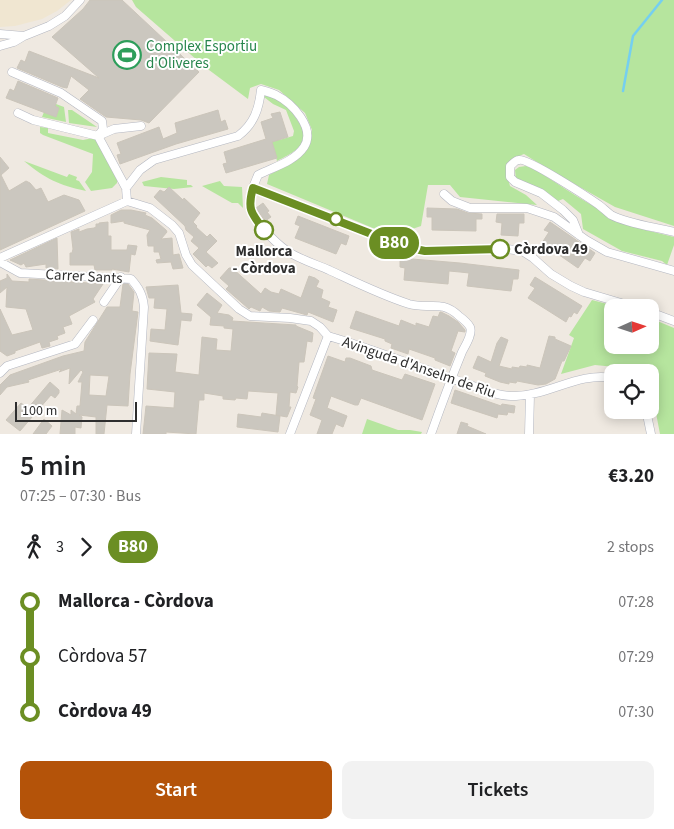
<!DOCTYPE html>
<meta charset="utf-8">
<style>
body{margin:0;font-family:"Source Sans 3",sans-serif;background:#f2f2f2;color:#202124;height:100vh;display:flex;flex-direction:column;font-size:19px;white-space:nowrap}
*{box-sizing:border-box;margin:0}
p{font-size:16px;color:#757577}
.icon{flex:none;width:28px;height:28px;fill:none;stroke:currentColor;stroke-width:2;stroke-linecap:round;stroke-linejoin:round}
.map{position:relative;height:434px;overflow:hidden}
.sheet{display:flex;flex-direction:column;background:#fff;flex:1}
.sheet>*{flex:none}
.badge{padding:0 10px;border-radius:16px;font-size:18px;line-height:32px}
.needle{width:32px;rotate:87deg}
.buttons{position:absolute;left:604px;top:299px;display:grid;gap:10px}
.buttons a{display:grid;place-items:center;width:55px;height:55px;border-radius:10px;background:#fff;box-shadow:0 2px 12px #0003;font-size:25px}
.scale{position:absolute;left:15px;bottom:12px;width:122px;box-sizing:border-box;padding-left:5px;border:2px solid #2e2e2e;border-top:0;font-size:14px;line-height:18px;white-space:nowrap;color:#2e2e2e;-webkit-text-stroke:4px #fff;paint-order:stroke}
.map>.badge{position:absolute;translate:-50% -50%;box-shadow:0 0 0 2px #fff}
.legs{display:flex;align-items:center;gap:8px;height:55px;padding:0 20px;font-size:16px}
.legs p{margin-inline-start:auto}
.overview{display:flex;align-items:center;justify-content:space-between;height:85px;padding:0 20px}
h1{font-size:28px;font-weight:600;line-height:38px}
.cta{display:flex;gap:10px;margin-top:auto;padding:10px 20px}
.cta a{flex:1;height:58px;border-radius:10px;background:#b45309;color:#fff;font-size:20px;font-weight:600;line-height:58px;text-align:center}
.cta a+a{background:#f2f2f2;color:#202124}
ul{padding:0 20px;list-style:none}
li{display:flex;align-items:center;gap:18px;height:55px;font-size:19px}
li i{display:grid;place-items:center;width:8px;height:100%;margin:0 6px;background:currentColor}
li i::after{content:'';width:12px;height:12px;margin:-6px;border:4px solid;border-radius:50%;background:#fff}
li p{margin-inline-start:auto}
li:first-child i{background:linear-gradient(#0000 50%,currentColor 0)}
li:last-child i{background:linear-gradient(currentColor 50%,#0000 0)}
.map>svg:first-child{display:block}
</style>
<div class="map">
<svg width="674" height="434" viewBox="0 0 674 434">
<rect width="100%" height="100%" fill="#efe9e1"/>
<!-- education -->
<path fill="#f0e6d1" d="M0 0H71L57 11 42 19 15 26 0 27Z"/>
<!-- green -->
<path fill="#b6e59e" d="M132 0H674V226L615 207 548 169 524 154C503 162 505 167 510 186L526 195 537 205 460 197 450 185H428L421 226 392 236 267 184 269 175 298 159 306 149 312 130 305 113 279 90 261 84 250 88 248 99 205 67 136 7Z
M266 94C279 100 288 105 296 118 313 142 299 150 277 161L274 149 267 139 279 140 293 136 294 131 286 110 273 104 264 97Z
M56 104 64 107 66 122 42 117 44 112Z
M68 110H72L97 127 69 123Z
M40 127 48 128V133L83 140 93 138 96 140 117 180V183L112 188 91 191 85 182 92 172 93 154 43 135 40 133Z
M24 161 67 177 69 174 77 177 76 180 79 181 86 191C58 185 46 179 24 161Z
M526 166 533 168C561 186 589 205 619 220 636 229 655 232 674 237V245L667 265 662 261 622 251 583 229 581 214 563 199 558 201 540 188 516 180 515 170 519 167Z
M161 177 187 180V185H191L193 187 174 189 144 186 142 182Z
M220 181 224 186 242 187 243 208 238 203H232L202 186Z
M592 300 619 307 612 308V345H650V318L674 328V434H660L655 408 650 394V372H629L615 367 595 365 561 374 574 338 569 335Z
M367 419 398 430H410L422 432 421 434H362Z"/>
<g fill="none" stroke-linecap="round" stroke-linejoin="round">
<!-- stream -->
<path stroke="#75cff0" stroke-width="2.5" d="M623 91 633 36 662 0"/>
</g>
<!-- building -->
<path fill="#cbc7bf" stroke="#cbc5ba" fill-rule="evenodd" d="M90 0H122L199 72 149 123 141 120 106 117 80 99 89 90 71 76 67 88 62 87 17 68 21 60 25 62 29 51 99 78 52 37 83 9Z
M18 81 58 98 55 106 59 108 56 117 6 98 10 89 14 91Z
M218 110 221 122 225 120 228 129 176 144 120 164 117 155 121 154 117 143 159 127 163 139 177 133 175 123Z
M280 112 288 137 272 142 277 158 226 173 223 164 227 163 224 152 266 139 261 122 273 118 271 114Z
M0 157 9 168 1 175 9 191 26 181 30 183 36 190 41 188 48 202 64 195 79 200 85 211 0 250Z
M169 187 183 200 184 198 200 213 193 222 197 226 196 227 207 237 210 234 217 241 206 252 218 263 212 268 208 265 206 267 193 254 199 248 191 241 194 237 186 230 185 226 154 197 160 190 164 192Z
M263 203 269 211 267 212 271 217 265 221 256 208Z
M427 208 457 209 468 213 482 214V219H476V231L432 230V217H427Z
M121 210H131L146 213 145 215 152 218 166 230 167 232 161 239 172 238 173 255 179 254 183 268 173 269 171 262 157 263 156 260 161 259 159 252H154V246H148L147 235 150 230 124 223V221L111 223V215Z
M497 214H524V223H519L518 236 501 235 502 223 496 222Z
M298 216 349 236 346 245 341 243 336 254 295 238 300 226 295 224Z
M108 222V236H111V250H127L128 245 137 246 135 255 131 254 129 272 112 269V270H95L94 265H70V253H72L73 249 71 232 79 229V232L87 229 94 228 96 227V224H99V223Z
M550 222 595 253 590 261 585 258 578 268 542 243 549 232 544 230Z
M57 238 58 269 46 268V264L26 267 24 263 21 265 10 260Z
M400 258 460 263 519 270 518 279H513L511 291 467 286 469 273 460 272 449 271 448 284 404 280 405 268 400 267Z
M229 268H232L261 294 265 288 271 292 279 294 281 289 301 298 309 276 315 278 319 281 316 287 323 290 321 298 330 302 328 307 337 310 333 322 308 312 307 315 282 308 280 312 269 311 262 307 260 311 251 307 249 309 226 289 229 286 220 278Z
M7 274 12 281 29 282V279L103 284 93 299 95 302 69 316 72 324 63 327 65 333 57 336 58 339 49 342 50 346 42 348 40 342 15 351V353L7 356 0 351V309L12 335 33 330 26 309 6 307 7 287 0 293V281L7 278Z
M535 277 582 306 577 314 574 312 571 317 569 316 566 322 528 298 535 288 530 285Z
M123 284H128L134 292 132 311 138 312 130 374 128 406 107 405 104 434H96V417L79 415 82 417 81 428 75 427V434H60L62 410 71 415V410L76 414 77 406H80L82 382H78L83 372 81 370 69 384 70 368 59 372 62 369 28 380 29 382 7 387 0 395V385L10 375 63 356 84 351 85 342 107 307H120ZM90 375 109 376 106 396 89 395Z
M178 285 181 313 192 314 191 321 181 320 178 345 150 341 151 329 165 330 167 309 154 308 155 298H149L146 287Z
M207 293 222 305 217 313 229 315 233 318 232 321 296 325V326L313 333 312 342 307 341 304 362H299L297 386 298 387 296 393 290 392 289 407H291L287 417 276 415 278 393 248 391 247 399 236 398 235 400 223 399V396L204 393V400H199L196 434 166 432V434H143L146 406 174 408 175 392 147 389 149 353 177 354 175 372 199 375 202 337 217 339 216 350 231 351 233 329 224 328V326L210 325 211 317 197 305Z
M356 311 399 326 401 320 416 326V323L429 327 433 316 438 317 440 312H441L449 316 458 322 465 330V332L458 331 451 351 455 353 450 366 435 360V358L409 349 408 354 391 348 392 344 385 341V339L350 328Z
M549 336 555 337V339L571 346 564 361H562L555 379 546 384 538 385 517 381 516 383 509 382V384L500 382 485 376 486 373 473 368 478 356 491 362 497 343 501 337 508 340 499 366 512 369V367L519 368 520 366 527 367V365L540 368Z
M328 356 345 362 346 358H350L371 366 372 370 402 380 405 374 435 384 422 420 361 398 358 405H355L331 396 327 408 347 416 343 427 336 424 332 434H317L322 420 310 415 316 399 313 398 314 395Z
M50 382 59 390V393L55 398 51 395 20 431 6 420 21 403 28 408Z
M455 390 501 406 502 404 515 406 514 413 508 412 507 415 498 414 497 418 451 403Z
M262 413 280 416 278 432 237 427 238 414 261 417Z
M44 419 52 426 46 434H33Z
M461 422 468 424 467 426 486 434H457Z"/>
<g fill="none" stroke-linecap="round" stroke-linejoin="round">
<defs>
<path id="minor" d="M0 34 24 36 49 26 65 16 80 0
M0 46 14 42 24 36
M12 72 61 93 102 121 103 129 98 136
M18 113 33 120 98 136 114 129 141 126
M98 136 126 188
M253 188 405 247 425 251 507 249 522 251 533 258 551 274 571 286 584 292 638 308
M444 194 452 201 470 208H527L554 217 586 240 607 252 674 271
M127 201 126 188 140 170 154 160 238 136C254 124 259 109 261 90 266 91 271 93 276 95 292 103 316 128 304 147 294 162 273 167 258 175 254 185 248 197 250 208 253 221 276 243 287 251 299 259 315 264 329 270 355 282 381 295 409 304 430 310 441 299 459 316 463 319 468 323 470 327 473 334 465 346 462 352 451 379 441 406 431 434
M127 201 150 208 172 225 179 233 186 255 192 265 239 309 250 316 290 318 311 321 320 327 328 336
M579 235 573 220 563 210 541 193 515 182 510 177V166C513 164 515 160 519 160 528 158 589 198 599 205 603 208 607 212 611 215 628 224 655 227 674 232
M0 258 127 201
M0 262 20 273 131 279C139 288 143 295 144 307L136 434
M104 302 121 277
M650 312 674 321
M328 336C374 349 419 368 465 383 481 389 499 397 516 396 550 395 579 372 612 378
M0 373 7 366 75 344 93 320
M646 410 651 434
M290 434 328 336
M529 434 530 395"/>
</defs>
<!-- minor casing -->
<use href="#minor" stroke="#b4b7c1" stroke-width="9"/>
<!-- minor -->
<use href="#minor" stroke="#fff" stroke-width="8"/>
</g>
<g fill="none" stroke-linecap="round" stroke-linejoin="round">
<defs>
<path id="line-1" d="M264 230C251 213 247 209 253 188L405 247 425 251 500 249"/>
</defs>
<!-- line-1 casing -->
<use href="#line-1" stroke="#fff" stroke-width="11"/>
<!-- line-1 -->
<use href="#line-1" stroke="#6b8e23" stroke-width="8"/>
</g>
<!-- icons -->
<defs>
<symbol id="stadium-ring" viewBox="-11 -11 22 22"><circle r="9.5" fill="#fff" stroke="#2e9e5b" stroke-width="1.5"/><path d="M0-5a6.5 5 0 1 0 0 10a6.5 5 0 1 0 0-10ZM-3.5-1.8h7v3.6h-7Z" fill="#2e9e5b"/></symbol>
</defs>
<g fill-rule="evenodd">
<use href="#stadium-ring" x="111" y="39" width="32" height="32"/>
</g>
<!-- markers -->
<g fill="#fff" stroke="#6b8e23" stroke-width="2.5">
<circle cx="336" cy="219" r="6"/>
<circle cx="264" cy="230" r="9"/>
<circle cx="500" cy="249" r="9"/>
</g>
<g text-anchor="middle" stroke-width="4" stroke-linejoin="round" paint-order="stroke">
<!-- leisure labels -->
<g font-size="15" fill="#27864d" stroke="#fff" text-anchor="start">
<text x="146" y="51">Complex Esportiu<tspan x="146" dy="17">d'Oliveres</tspan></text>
</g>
<!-- stop labels -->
<g font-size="15" font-weight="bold" fill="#2e2e2e" stroke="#fff" text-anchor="start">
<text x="514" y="254">Còrdova 49</text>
<text x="264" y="256" text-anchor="middle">Mallorca<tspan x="264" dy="17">- Còrdova</tspan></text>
</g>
<!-- street labels -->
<g font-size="15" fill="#2e2e2e" stroke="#fff">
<text transform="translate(84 276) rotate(3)" y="5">Carrer Sants</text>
<text transform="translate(419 367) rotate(19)" y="5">Avinguda d'Anselm de Riu</text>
</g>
</g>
</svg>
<div class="buttons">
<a><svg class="needle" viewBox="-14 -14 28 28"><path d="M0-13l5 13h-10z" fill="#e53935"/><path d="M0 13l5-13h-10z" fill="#757577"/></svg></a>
<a><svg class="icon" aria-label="locate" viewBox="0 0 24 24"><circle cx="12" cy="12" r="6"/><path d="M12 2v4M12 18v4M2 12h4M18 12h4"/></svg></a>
</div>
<div class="scale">100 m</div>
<b class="badge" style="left:394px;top:243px;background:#6b8e23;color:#fff">B80</b>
</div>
<section class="sheet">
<div class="overview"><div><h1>5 min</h1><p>07:25 – 07:30 · Bus</p></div><b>€3.20</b></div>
<div class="legs"><svg class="icon" aria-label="walk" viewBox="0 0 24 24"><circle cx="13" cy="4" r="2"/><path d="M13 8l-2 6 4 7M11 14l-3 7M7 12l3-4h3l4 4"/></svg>3<svg class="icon" aria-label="forward" viewBox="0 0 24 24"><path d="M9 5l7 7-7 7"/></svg><b class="badge" style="background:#6b8e23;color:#fff">B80</b><p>2 stops</p></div>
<ul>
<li><i style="color:#6b8e23"></i><b>Mallorca - Còrdova</b><p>07:28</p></li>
<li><i style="color:#6b8e23"></i><span>Còrdova 57</span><p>07:29</p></li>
<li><i style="color:#6b8e23"></i><b>Còrdova 49</b><p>07:30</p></li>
</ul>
<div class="cta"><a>Start</a><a>Tickets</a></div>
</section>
